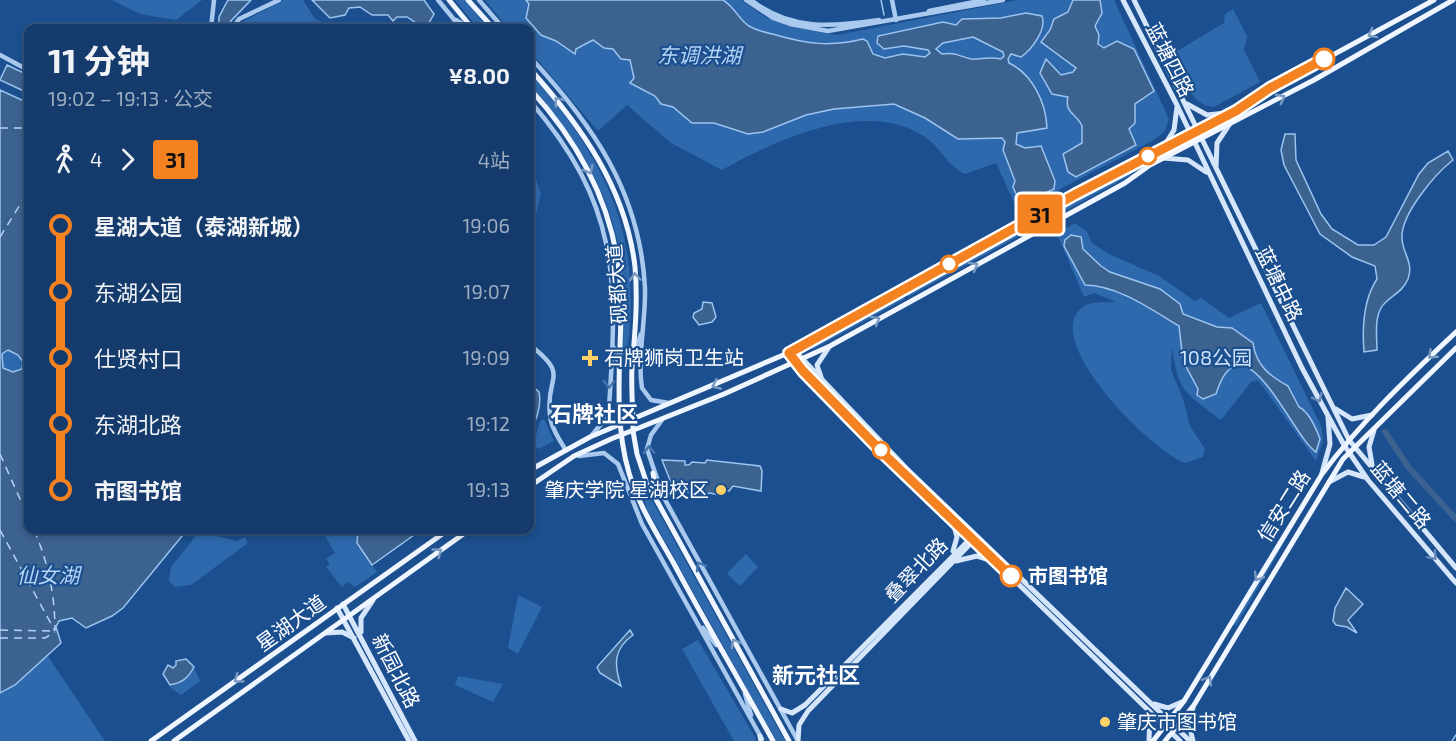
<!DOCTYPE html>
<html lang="zh">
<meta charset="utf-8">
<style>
body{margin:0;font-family:"Exo 2","Noto Sans SC",sans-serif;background:#1d4271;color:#f1f3f6;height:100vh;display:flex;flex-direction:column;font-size:22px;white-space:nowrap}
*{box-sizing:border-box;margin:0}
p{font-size:20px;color:#9dadc1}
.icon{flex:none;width:33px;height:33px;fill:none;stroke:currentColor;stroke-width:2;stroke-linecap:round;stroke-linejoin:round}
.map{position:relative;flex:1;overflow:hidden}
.sheet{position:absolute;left:24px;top:24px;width:510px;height:510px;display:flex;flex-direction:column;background:#143b6b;border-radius:12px;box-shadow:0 3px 9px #0003,0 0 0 2px #33557e}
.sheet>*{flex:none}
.badge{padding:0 12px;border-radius:4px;font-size:21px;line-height:39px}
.map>.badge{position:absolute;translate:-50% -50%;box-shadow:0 0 0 3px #fff}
.legs{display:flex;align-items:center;gap:9px;height:66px;padding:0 24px;font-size:20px}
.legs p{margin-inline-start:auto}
.headline{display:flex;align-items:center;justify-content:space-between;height:102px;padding:0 24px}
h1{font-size:33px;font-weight:700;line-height:45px}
ul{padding:0 24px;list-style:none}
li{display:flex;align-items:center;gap:21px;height:66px;font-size:22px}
li i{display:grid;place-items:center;width:9px;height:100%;margin:0 8px;background:currentColor}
li i::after{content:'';width:15px;height:15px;margin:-8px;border:4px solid;border-radius:50%;background:#143b6b}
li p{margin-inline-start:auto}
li:first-child i{background:linear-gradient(#0000 50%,currentColor 0)}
li:last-child i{background:linear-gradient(currentColor 50%,#0000 0)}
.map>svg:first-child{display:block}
</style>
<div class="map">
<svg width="1456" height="741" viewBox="0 0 1456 741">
<rect width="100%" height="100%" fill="#1b4f8f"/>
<!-- green -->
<path fill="#2e69ad" d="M112 0H202L176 20 140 14Z
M284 0H303L315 19 331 26 359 28H238L240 23Z
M455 0H465L488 28H478Z
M485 0H741L765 17 788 26 837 35 1018 0H1114L1169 119 1165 131 1152 141 1018 211 996 163 965 174C946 165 940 146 922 135 863 99 774 141 722 170L671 143 627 105 598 131 530 51V28H508Z
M1233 9 1247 36 1244 50 1260 82 1214 107C1189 106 1181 73 1172 54L1224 23 1225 14Z
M530 73C609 163 646 241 625 364H623C622 338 624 311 623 285 620 206 581 143 530 85Z
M0 90 28 103V530H187L123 608 112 616 86 628 72 618 59 621 56 627 61 643 47 655 105 741H0Z
M530 161 541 194 530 239 536 293 530 300Z
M1144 163 1131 175 908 297 906 293Z
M1075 223 1087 232 1092 243 1109 254 1159 276 1195 301 1201 298 1229 318 1261 303 1322 428 1323 441 1316 461 1258 380 1251 382 1221 420C1185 392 1178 393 1172 346L1171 370 1183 399 1190 426 1205 449 1203 457 1185 463C1152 451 1044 345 1080 309 1089 300 1105 303 1116 302L1094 293 1084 297 1057 234Z
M903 295 905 299 812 350 811 347Z
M544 419 554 441 539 449 533 446 540 421Z
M642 485 654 504 785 741H776L647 509 640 486Z
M1294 521 1296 522 1236 626 1232 623Z
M322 530H421L372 565 377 572 355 587 348 582 342 587 326 567 330 564 326 559 335 553Z
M199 532 237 541 245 537 248 543 191 585 175 587 169 581 171 567Z
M746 554 758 567 740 586 727 573Z
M518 595 542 607 518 654 508 648Z
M698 640 756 739 755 741H734L682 649Z
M194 667 200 681 181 695 169 687 178 684Z
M458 676 503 684 493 702 455 685Z"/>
<!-- water -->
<path fill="#3c6290" stroke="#9cc4f0" stroke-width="1.5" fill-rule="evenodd" d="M228 0H251L230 22 228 28H219V17Z
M312 0H424L434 14 426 28H419V25L407 17H397L393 21 388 15H372L360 7 349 8 345 15 330 18Z
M526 0H723C735 7 739 20 749 26 757 31 768 33 776 35 807 44 831 47 863 39L867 41 873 54 885 58 903 54 925 57 930 53 928 50 904 46 884 49 877 43 878 36 943 22 956 25 962 19 1001 18 1026 13 1042 16C1047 30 1031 50 1021 57L1011 54 1008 59 1009 63C1032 74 1046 102 1047 128L1017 133 1016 144 1025 148 1041 146 1055 181 1054 189 1021 205 1013 187 1015 181 1003 150 1005 142 1002 138 958 139 925 118 894 104 834 109 806 115 763 132 748 134 714 123H692L673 107 661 104 655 96 630 83 634 78 630 60 621 59 613 49 604 48 593 40 576 49 575 54 556 41 541 35 526 18 529 4ZM973 37 1003 52 1004 56 1001 59C988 56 979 60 971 59 959 56 954 52 942 54L936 49 943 43Z
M1073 0H1100L1102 13 1095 26 1099 35 1098 44 1104 48 1117 41 1134 49 1154 91 1135 104V123L1129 129 1136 145 1076 177 1068 172 1063 154 1082 143V126C1077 114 1064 113 1068 97L1052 94 1040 73 1046 59 1061 75 1073 72 1076 68 1041 42 1050 30 1054 19 1068 12Z
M7 65 28 75V93L0 80Z
M0 90 28 103V530H187L123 608 112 616 86 628 72 618 59 621 56 627 61 643 15 685 0 693ZM8 350 18 355 23 362 22 369 13 372 3 368 2 354Z
M1285 134H1295L1296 160 1321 214 1332 229 1358 245H1374L1386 237 1419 174 1428 163 1448 151 1453 160C1435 174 1400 215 1402 239 1403 254 1414 263 1408 279 1403 291 1394 294 1386 302 1373 313 1377 335 1377 350L1364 352C1362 327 1363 300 1377 279L1375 266 1352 257 1320 234 1284 165 1281 150Z
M1071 235 1081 237 1083 249 1101 266 1110 272 1160 289 1180 304 1183 314 1217 327 1232 328 1253 343C1256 366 1270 376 1288 386L1299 407C1309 412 1316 428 1320 439L1316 452C1292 437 1243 309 1216 394L1203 399 1197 395 1198 389 1183 361 1179 326C1152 310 1117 285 1085 285L1064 246 1065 240Z
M703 302 712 303 716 317 712 322 699 325 693 317 694 313 702 309Z
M530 384 539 392C542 406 537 419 530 432Z
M662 460 685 461V465H689L692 462 705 463 707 460 760 466 762 471 761 491 733 486 729 491H721V495L709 493 707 495 674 490Z
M358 530H421L372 565 357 543Z
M1346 588 1363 604 1348 620 1357 633 1347 627 1336 625 1333 621 1335 608Z
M630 630 633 635C613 649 614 665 621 686L600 673 597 667Z
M186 659 194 667C188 678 182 683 170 685L163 674 168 665 173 668 176 665V661Z"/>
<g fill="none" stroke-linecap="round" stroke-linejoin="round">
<!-- stream -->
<path stroke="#9cc4f0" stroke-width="1.5" d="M881 0 884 15
M1452 741 1456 735"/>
<!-- river -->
<path stroke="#3c6290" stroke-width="6" d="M1385 432 1409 468 1456 519"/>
<!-- ferry -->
<path stroke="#b5d3f5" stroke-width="1.5" stroke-dasharray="8 6" stroke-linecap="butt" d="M0 128H28
M0 237 28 192
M0 454 28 517
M0 530 55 631
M34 530C48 562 55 595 55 630
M0 630 54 631
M0 638H45L55 632"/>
<!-- tertiary -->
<path stroke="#a9c9ee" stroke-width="4.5" d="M438 0 461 28
M479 0 503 28
M746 0 773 18 790 24 828 31 1003 0
M751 0C791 31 832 27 879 20
M892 0 896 20
M929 11 984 0
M456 20 469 28
M211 28 214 0
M233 28 239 19 279 0
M0 55 28 70
M530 57C593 125 640 192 645 288 646 321 637 356 642 388L651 400 669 403
M530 101C619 204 618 278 609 407L602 423 592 435
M530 345C571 377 545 375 550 415 551 427 559 439 565 449
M614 348 619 366
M634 354 641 334
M662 420 651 435 647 449 663 496 798 741
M579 456 604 453 618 464 642 524 762 739
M703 628 716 645
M745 694 751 715"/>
<!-- secondary -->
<path stroke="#d6e6fa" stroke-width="5" d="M1123 0 1177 105 1302 368 1344 445 1368 480 1456 583
M1134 0 1349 440 1456 568
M1187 104 1207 115 1235 112
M1163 148 1174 130 1177 107
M1163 158 1188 160 1206 172
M1216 168 1217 143 1229 125
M794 350 906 468 1190 741
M788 353 803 371 899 468 1180 741
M822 380 817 365 829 347
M1336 409 1352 419 1372 415
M1373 470 1369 447 1374 430
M1322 473 1330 444 1328 417
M1329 482 1348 472 1364 477
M953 522 957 537 953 551
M956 561 977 556 993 561
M343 604 415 741
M337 608 409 741
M361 632V618L373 600
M326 633 342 632 354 638
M1154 704 1168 708 1184 701
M1193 708 1189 724 1193 741
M781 709 792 713 805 705 973 536
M760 736 761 741
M798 741 799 725 808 711 975 539
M1149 741 1150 713"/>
<!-- primary -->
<path stroke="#f0f6ff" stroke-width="5" d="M449 0 472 28
M468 0 493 28
M530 69C581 126 626 188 635 267 638 301 635 333 632 367 631 388 633 410 633 431L637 454 646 481 789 741
M530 89C588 152 623 227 621 314 620 367 614 422 629 473 638 504 657 534 673 562 705 622 740 681 773 741
M530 470 590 437 807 345 1076 194 1236 111 1270 89 1434 0
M653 473 657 499
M530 486 574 456 611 439 724 394 830 346 1125 183 1150 165 1314 80 1453 0
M151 741 448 530
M174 741 469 530
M1153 741 1184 701 1322 474C1361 422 1408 377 1456 332
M1165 741 1194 705 1343 459 1456 348"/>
</g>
<!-- one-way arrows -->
<defs><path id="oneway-chevron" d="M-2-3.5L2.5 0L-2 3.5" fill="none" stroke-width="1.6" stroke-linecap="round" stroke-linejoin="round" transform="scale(1.5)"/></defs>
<g stroke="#7b9ac1">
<use href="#oneway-chevron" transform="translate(1372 34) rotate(151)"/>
<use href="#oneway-chevron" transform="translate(1281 98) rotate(-28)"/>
<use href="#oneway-chevron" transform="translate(558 101) rotate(-130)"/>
<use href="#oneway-chevron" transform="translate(589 170) rotate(62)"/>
<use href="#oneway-chevron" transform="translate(974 266) rotate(-29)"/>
<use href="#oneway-chevron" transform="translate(635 277) rotate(-94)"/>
<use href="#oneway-chevron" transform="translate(876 320) rotate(-30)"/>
<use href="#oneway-chevron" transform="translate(1432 355) rotate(137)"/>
<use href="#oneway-chevron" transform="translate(716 385) rotate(156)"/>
<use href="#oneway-chevron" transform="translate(438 552) rotate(-36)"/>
<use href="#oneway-chevron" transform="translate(1258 577) rotate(121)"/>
<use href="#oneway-chevron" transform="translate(735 643) rotate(-119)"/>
<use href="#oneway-chevron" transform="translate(238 679) rotate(144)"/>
<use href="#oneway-chevron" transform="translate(1208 680) rotate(-59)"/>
</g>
<g stroke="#4674ac">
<use href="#oneway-chevron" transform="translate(609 384) rotate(91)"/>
<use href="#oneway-chevron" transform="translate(649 450) rotate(-92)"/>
<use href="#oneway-chevron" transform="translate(700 566) rotate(-120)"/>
</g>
<g stroke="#668bba">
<use href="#oneway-chevron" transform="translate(1318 398) rotate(64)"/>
<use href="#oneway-chevron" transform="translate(1433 556) rotate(49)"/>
</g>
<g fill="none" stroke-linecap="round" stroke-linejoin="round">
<defs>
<path id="line-1" d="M1011 576 887 457 803 371 789 353 1076 194 1236 111 1270 88 1324 59"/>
</defs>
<!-- line-1 casing -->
<use href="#line-1" stroke="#fff" stroke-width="14"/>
<!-- line-1 -->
<use href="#line-1" stroke="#f58220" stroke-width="9"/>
</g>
<!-- markers -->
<g fill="#fff" stroke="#f58220" stroke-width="3">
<circle cx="1324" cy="59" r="10"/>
<circle cx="1148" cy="156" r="8"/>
<circle cx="949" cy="264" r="8"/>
<circle cx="881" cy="450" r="8"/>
<circle cx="1011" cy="576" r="10"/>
</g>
<g fill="#ffd166" stroke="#1b4f8f" stroke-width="2">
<path d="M587 349h6v6h6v6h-6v6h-6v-6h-6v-6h6z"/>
<circle cx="721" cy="490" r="6"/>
<circle cx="1105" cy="722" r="6"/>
</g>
<g text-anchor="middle" stroke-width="4.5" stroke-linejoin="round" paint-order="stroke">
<!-- street labels -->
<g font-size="20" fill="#fff" stroke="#1b4f8f">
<text transform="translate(1170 60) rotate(63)" y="7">蓝塘四路</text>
<text transform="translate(617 284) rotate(-94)" y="7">砚都大道</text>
<text transform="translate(1279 284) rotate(64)" y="7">蓝塘中路</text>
<text transform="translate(1401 495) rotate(50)" y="7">蓝塘二路</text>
<text transform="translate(1284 506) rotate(-58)" y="7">信安二路</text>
<text transform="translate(916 570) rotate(-46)" y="7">叠翠北路</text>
<text transform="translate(291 623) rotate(-36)" y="7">星湖大道</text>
<text transform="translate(396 671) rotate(63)" y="7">新园北路</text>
</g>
<!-- poi labels -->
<g font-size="20" fill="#fff" stroke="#1b4f8f" text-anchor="start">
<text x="604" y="365">石牌狮岗卫生站</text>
<text x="709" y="497" text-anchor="end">肇庆学院 星湖校区</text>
<text x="1117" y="729">肇庆市图书馆</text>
</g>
<!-- park labels -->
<g font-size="20" fill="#cfe3fa" stroke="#1b4f8f">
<text x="1216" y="365">108公园</text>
</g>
<!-- stop labels -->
<g font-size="20" font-weight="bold" fill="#fff" stroke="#1b4f8f" text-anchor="start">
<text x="1028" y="583">市图书馆</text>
</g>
<!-- water labels -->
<g font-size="21" font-style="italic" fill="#b5d3f5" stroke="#1b4f8f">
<text x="699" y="63">东调洪湖</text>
<text x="48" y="583">仙女湖</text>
</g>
<!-- quarter labels -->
<g font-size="22" font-weight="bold" fill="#fff" stroke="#1b4f8f">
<text x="594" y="422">石牌社区</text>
<text x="816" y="683">新元社区</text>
</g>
</g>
</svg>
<b class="badge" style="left:1040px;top:214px;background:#f58220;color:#111">31</b>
<section class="sheet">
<div class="headline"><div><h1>11 分钟</h1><p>19:02 – 19:13 · 公交</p></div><b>¥8.00</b></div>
<div class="legs"><svg class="icon" aria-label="walk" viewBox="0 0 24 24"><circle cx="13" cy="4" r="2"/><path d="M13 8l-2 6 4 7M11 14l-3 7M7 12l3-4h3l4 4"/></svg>4<svg class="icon" aria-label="forward" viewBox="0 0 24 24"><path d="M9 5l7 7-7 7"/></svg><b class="badge" style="background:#f58220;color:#111">31</b><p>4站</p></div>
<ul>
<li><i style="color:#f58220"></i><b>星湖大道（泰湖新城）</b><p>19:06</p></li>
<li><i style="color:#f58220"></i><span>东湖公园</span><p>19:07</p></li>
<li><i style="color:#f58220"></i><span>仕贤村口</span><p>19:09</p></li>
<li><i style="color:#f58220"></i><span>东湖北路</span><p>19:12</p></li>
<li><i style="color:#f58220"></i><b>市图书馆</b><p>19:13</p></li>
</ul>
</section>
</div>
